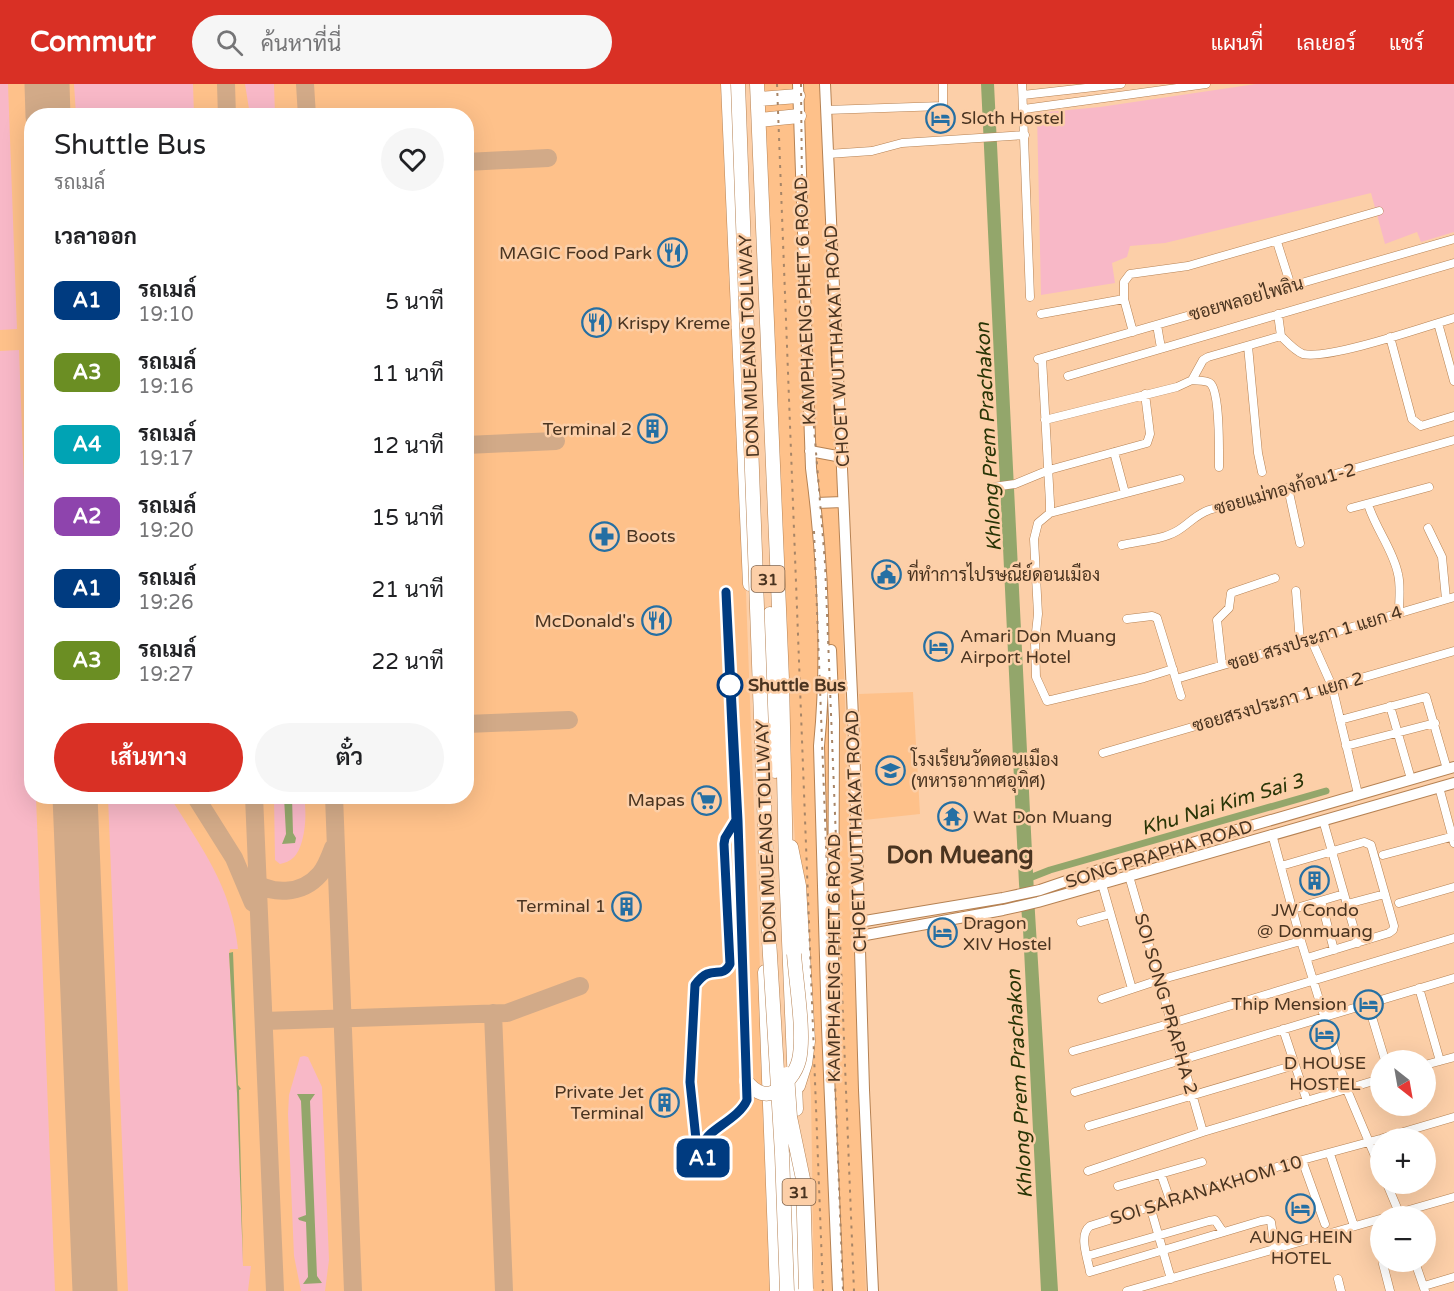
<!DOCTYPE html>
<html lang="th">
<meta charset="utf-8">
<style>
body{margin:0;font-family:"Varela Round",Sarabun,sans-serif;background:#f6f6f6;color:#202124;height:100vh;display:flex;flex-direction:column;font-size:22px;white-space:nowrap}
*{box-sizing:border-box;margin:0}
p{font-size:20px;color:#757577}
.icon{flex:none;width:33px;height:33px;fill:none;stroke:currentColor;stroke-width:2;stroke-linecap:round;stroke-linejoin:round}
.map{position:relative;flex:1;overflow:hidden}
.side{position:absolute;left:24px;top:24px;width:450px;height:696px;display:flex;flex-direction:column;background:#fff;border-radius:24px;box-shadow:0 6px 24px #0002}
.side>*{flex:none}
.badge{padding:0 12px;border-radius:9px;font-size:21px;line-height:39px}
.needle{width:39px;rotate:149deg}
.tools{position:absolute;left:1370px;top:966px;display:grid;gap:12px}
.tools a{display:grid;place-items:center;width:66px;height:66px;border-radius:50%;background:#fff;box-shadow:0 6px 24px #0002;font-size:30px}
.map>.badge{position:absolute;translate:-50% -50%;box-shadow:0 0 0 3px #fff}
h2{padding:0 30px;font-size:22px;line-height:54px}
.round{display:grid;place-items:center;flex:none;width:63px;height:63px;border-radius:32px;background:#f6f6f6}
.headline{display:flex;align-items:center;justify-content:space-between;height:102px;padding:0 30px}
h1{font-size:28px;font-weight:600;line-height:45px}
.action{display:flex;gap:12px;margin-top:auto;padding:12px 30px}
.action a{flex:1;height:69px;border-radius:36px;background:#d93025;color:#fff;font-size:24px;font-weight:600;line-height:69px;text-align:center}
.action a+a{background:#f6f6f6;color:#202124}
ul{padding:0;list-style:none}
li{display:flex;align-items:center;gap:18px;height:72px;padding:0 30px}
li div{flex:1}
li b{display:block;font-size:22px}
li em{font-style:normal}
li .badge{min-width:66px;font-weight:700;text-align:center}
header{display:flex;align-items:center;gap:36px;box-sizing:border-box;height:84px;padding:0 30px;background:#d93025;color:#fff}
header strong{font-size:28px}
nav{display:flex;gap:33px;margin-inline-start:auto;font-size:21px}
.search{width:420px;height:54px;background:#f6f6f6;display:flex;align-items:center;gap:15px;box-sizing:border-box;padding:0 21px;border-radius:33px;color:#757577;font-size:22px}
.map>svg:first-child{display:block}
</style>
<header>
<strong>Commutr</strong>
<div class="search"><svg class="icon" aria-label="search" viewBox="0 0 24 24"><circle cx="10" cy="10" r="6"/><path d="M15 15l6 6"/></svg>ค้นหาที่นี่</div>
<nav><a>แผนที่</a><a>เลเยอร์</a><a>แชร์</a></nav>
</header>
<div class="map">
<svg width="1454" height="1207" viewBox="0 0 1454 1207">
<rect width="100%" height="100%" fill="#fccfa8"/>
<!-- built -->
<path fill="#fec18a" fill-rule="evenodd" d="M0 0H727L772 1207H0ZM32 32H466V712H32Z
M763 0H823L866 1207H814L811 1012 787 630Z
M913 608 920 730 864 736 859 610Z"/>
<!-- green -->
<path fill="#f8b8c7" d="M0 0H8L17 245 0 246Z
M74 0H193L194 31H76Z
M245 0H274L275 31H250Z
M1256 0H1454V148L1421 158 1417 148 1385 160 1371 109 1165 159 1130 162 1127 173 1112 179 1115 199 1041 211 1037 29 1100 23Z
M19 266 31 583 32 712 36 713 55 1207H0V267Z
M108 713H170C201 763 232 803 238 865H230L229 869 237 1009 243 1182H251L248 1207H128Z
M274 713H304C307 728 306 762 293 774 290 777 285 779 280 780L275 776Z
M304 972 308 973 322 1003 329 1176 325 1207H301L294 1172 288 1030 289 1011 300 973Z"/>
<!-- water -->
<path fill="#93a66b" d="M981 0H994L1035 829 1058 1207H1041L1023 845 1019 800Z
M284 713H292L293 749 296 754 295 759 282 760 286 750Z
M233 868 238 1001 241 1005 239 1006 243 1180 237 1009 229 869Z
M297 1010H315L310 1017 317 1192 322 1199 303 1200 308 1193 306 1138 299 1136 298 1134 306 1131 301 1017Z"/>
<g fill="none" stroke-linecap="round" stroke-linejoin="round">
<!-- canal -->
<path stroke="#93a66b" stroke-width="7" d="M1027 795 1050 786 1326 707"/>
<!-- taxiway -->
<path stroke="#d2aa88" stroke-width="18" d="M226 0 227 32
M305 0 307 32
M49 32 51 0
M466 78 548 74
M466 361 556 357
M466 640 569 636
M195 712 234 774 253 819
M254 712 275 1207
M334 712 353 1207
M250 795C271 812 302 811 320 790 326 783 330 772 333 764
M493 929 504 1207
M264 937 507 929 580 902
M95 1198 96 1207"/>
<!-- runway -->
<path stroke="#d2aa88" stroke-width="45" d="M47 0 48 32
M75 712 95 1207"/>
<defs>
<path id="street" d="M1022 0 1030 213
M1023 11 1121 0
M1024 25 1206 0
M826 26 943 22V0
M828 70 872 67 902 59 1025 51
M1277 158 1291 202
M1124 215 1133 248
M1041 230 1124 215V198L1130 190 1188 182 1379 127
M1278 230 1281 252
M1438 239 1454 297
M1157 241 1161 264
M1390 253 1412 335 1421 342 1454 332
M1248 262 1258 369 1262 388
M1042 274 1050 419V429L1038 439 1034 455 1038 530 1035 558 1036 593 1047 617 1144 594 1173 585
M1038 275 1454 155
M1068 292 1454 179
M1192 296C1197 297 1208 296 1211 300 1220 311 1219 367 1219 383
M1045 336 1177 303 1192 296 1203 276 1208 273 1281 252C1287 258 1295 267 1303 270 1329 276 1424 243 1454 234
M1114 368 1125 409
M993 403 1015 400 1049 386 1147 359 1150 350 1145 310
M1288 404 1300 459
M1368 420C1375 444 1393 465 1398 490 1401 502 1399 516 1399 528
M1351 424 1429 403
M1050 429 1180 395
M1428 444 1442 473 1446 515
M1122 461C1139 457 1162 456 1177 447 1189 440 1195 431 1209 426L1454 356
M1296 507 1300 558
M1127 535 1152 532 1157 534 1181 612
M1311 555 1332 602 1358 710
M1222 581 1217 536 1229 524 1231 509 1275 494
M1176 595 1454 513
M1390 622 1411 695
M1340 636 1426 613 1447 685
M1346 662 1435 639
M1103 669 1454 567
M1439 703 1454 759
M1323 736 1358 859
M1272 750 1301 857 1347 1006 1380 1084
M1383 771 1454 752
M1281 782 1364 758 1371 761 1394 842 1393 846 1389 849 1307 874
M1129 792 1203 1048
M1102 800 1132 905
M1321 817 1334 866
M1399 819 1454 803
M1347 820 1385 810
M1293 825 1344 810
M1081 838 1110 830
M1419 904 1440 977
M1102 915 1159 896 1301 857
M1368 920 1385 976
M1283 945 1307 1017
M1073 967 1172 939 1454 854
M1425 981 1454 973
M1075 1008 1454 894
M1089 1042 1295 981
M1383 1054 1454 1033
M1330 1070 1354 1142
M1302 1076 1325 1140
M1088 1087 1203 1048 1380 995
M1161 1090 1170 1116
M1387 1100 1400 1131
M1118 1102 1202 1078
M1150 1122 1171 1195
M1388 1132 1454 1113
M1275 1165 1271 1138 1268 1136 1261 1137 1090 1188C1088 1175 1078 1151 1090 1142L1280 1082 1380 1055
M1087 1172 1209 1137 1215 1136 1223 1148
M1415 1178 1425 1207
M1383 1180 1390 1207
M1338 1195 1341 1207
M1424 1202 1454 1193
M1127 1207 1380 1135"/>
<path id="secondary" d="M798 0 811 384C823 476 828 569 819 662L827 943 838 1207
M825 0 854 656 864 1006 873 1207
M810 367 842 373
M816 419 843 418
M831 566 834 636 833 925
M859 838 1003 814 1040 806 1099 786 1454 683
M860 852 1003 826 1038 818 1454 699"/>
<path id="highway" d="M728 0 750 500
M757 0 782 596 786 784 796 1025
M758 15 798 12
M759 36 799 32
M770 530 775 687
M791 763 799 802 808 957 805 980 798 1002
M765 888 777 1207
M791 1056 797 1207"/>
</defs>
<!-- street casing -->
<use href="#street" stroke="#b68253" stroke-width="9"/>
<!-- secondary casing -->
<use href="#secondary" stroke="#b68253" stroke-width="12"/>
<!-- highway casing -->
<use href="#highway" stroke="#b68253" stroke-width="15"/>
<!-- street -->
<use href="#street" stroke="#fff" stroke-width="8"/>
<!-- secondary -->
<use href="#secondary" stroke="#fff" stroke-width="10"/>
<!-- highway -->
<use href="#highway" stroke="#fff" stroke-width="14"/>
<!-- rail -->
<path stroke="#a78567" stroke-width="2" stroke-dasharray="3 6" stroke-linecap="butt" d="M777 0 823 1207
M801 0 803 208 825 479 854 1207
M814 447 843 1207"/>
<defs>
<path id="highway-bridge" d="M738 0 769 855 782 1070 787 1207
M787 990 790 1033 803 1095 806 1205
M746 997C753 1006 763 1013 774 1008 785 1002 796 989 799 976 805 951 796 898 794 870"/>
</defs>
<!-- highway-bridge casing -->
<use href="#highway-bridge" stroke="#b68253" stroke-width="15" stroke-linecap="butt"/>
<!-- highway-bridge -->
<use href="#highway-bridge" stroke="#fff" stroke-width="14"/>
</g>
<g fill="none" stroke-linecap="round" stroke-linejoin="round">
<defs>
<path id="line" d="M726 508 738 737 747 1016C739 1035 707 1046 704 1059 702 1065 705 1073 705 1078L697 1065 690 998 695 901C698 897 702 892 707 890 717 886 724 892 730 880L724 760 725 754 736 736Z"/>
</defs>
<!-- line casing -->
<use href="#line" stroke="#fff" stroke-width="14"/>
<!-- line -->
<use href="#line" stroke="#003b80" stroke-width="9"/>
</g>
<!-- icons -->
<defs>
<symbol id="hotel-ring" viewBox="-11 -11 22 22"><circle r="9.5" fill="#fccfa8" stroke="#256fa3" stroke-width="1.5"/><path d="M-6-4.5h1.5V1H6V5H4.5V3h-9V5H-6ZM-4 0a1.8 1.8 0 1 1 3.6 0ZM.5 0V-2.5h3Q6-2.5 6 0Z" fill="#256fa3"/></symbol>
<symbol id="restaurant-ring" viewBox="-11 -11 22 22"><circle r="9.5" fill="#fccfa8" stroke="#256fa3" stroke-width="1.5"/><path d="M-5-6h1v4h1v-4h1v4h1v-4h1v5L-1.5 .5V6h-2V.5L-5-1ZM5-6V6H3V1.5H1.5Q1.5-4 5-6Z" fill="#256fa3"/></symbol>
<symbol id="building-ring" viewBox="-11 -11 22 22"><circle r="9.5" fill="#fccfa8" stroke="#256fa3" stroke-width="1.5"/><path d="M-4-6H4V6H1V3H-1V6H-4ZM-2.5-4.3h1.7v1.8h-1.7ZM.8-4.3h1.7v1.8H.8ZM-2.5-1h1.7V.8h-1.7ZM.8-1h1.7V.8H.8Z" fill="#256fa3"/></symbol>
<symbol id="pharmacy-ring" viewBox="-11 -11 22 22"><circle r="9.5" fill="#fccfa8" stroke="#256fa3" stroke-width="1.5"/><path d="M-2-6h4v4h4v4h-4v4h-4v-4h-4v-4h4Z" fill="#256fa3"/></symbol>
<symbol id="civic-ring" viewBox="-11 -11 22 22"><circle r="9.5" fill="#fccfa8" stroke="#256fa3" stroke-width="1.5"/><path d="M-.6-6.5H3V-4.5H.6V-3L4-1V1h2V6H-6V1h2V-1L-.6-3ZM-1.2 2.5V6h2.4V2.5Z" fill="#256fa3"/></symbol>
<symbol id="school-ring" viewBox="-11 -11 22 22"><circle r="9.5" fill="#fccfa8" stroke="#256fa3" stroke-width="1.5"/><path d="M0-5L7-2L0 1L-7-2ZM-4 1L0 2.5L4 1V4Q0 6-4 4Z" fill="#256fa3"/></symbol>
<symbol id="supermarket-ring" viewBox="-11 -11 22 22"><circle r="9.5" fill="#fccfa8" stroke="#256fa3" stroke-width="1.5"/><path d="M-6-5.5h2.5l.6 2H6L4.5 2H-2.5L-4.4-4H-6ZM-1.5 3.2a1.3 1.3 0 1 0 .1 0ZM3 3.2a1.3 1.3 0 1 0 .1 0Z" fill="#256fa3"/></symbol>
<symbol id="temple-ring" viewBox="-11 -11 22 22"><circle r="9.5" fill="#fccfa8" stroke="#256fa3" stroke-width="1.5"/><path d="M0-6L5-2H3V0L6.5 2.5H4V6H1.5V3h-3V6H-4V2.5H-6.5L-3 0V-2H-5Z" fill="#256fa3"/></symbol>
</defs>
<g fill-rule="evenodd">
<use href="#hotel-ring" x="924" y="18" width="33" height="33"/>
<use href="#restaurant-ring" x="656" y="152" width="33" height="33"/>
<use href="#restaurant-ring" x="580" y="222" width="33" height="33"/>
<use href="#building-ring" x="636" y="328" width="33" height="33"/>
<use href="#pharmacy-ring" x="588" y="436" width="33" height="33"/>
<use href="#civic-ring" x="870" y="474" width="33" height="33"/>
<use href="#restaurant-ring" x="640" y="520" width="33" height="33"/>
<use href="#hotel-ring" x="922" y="546" width="33" height="33"/>
<use href="#school-ring" x="874" y="670" width="33" height="33"/>
<use href="#supermarket-ring" x="690" y="700" width="33" height="33"/>
<use href="#temple-ring" x="936" y="716" width="33" height="33"/>
<use href="#building-ring" x="1298" y="780" width="33" height="33"/>
<use href="#building-ring" x="610" y="806" width="33" height="33"/>
<use href="#hotel-ring" x="926" y="832" width="33" height="33"/>
<use href="#hotel-ring" x="1352" y="904" width="33" height="33"/>
<use href="#hotel-ring" x="1308" y="934" width="33" height="33"/>
<use href="#building-ring" x="648" y="1002" width="33" height="33"/>
<use href="#hotel-ring" x="1284" y="1108" width="33" height="33"/>
</g>
<!-- markers -->
<circle fill="#fff" stroke="#003b80" stroke-width="3" cx="730" cy="601" r="12"/>
<g text-anchor="middle" stroke-width="5" stroke-linejoin="round" paint-order="stroke">
<!-- shield labels -->
<g fill="#fccfa8" stroke="#7f6249" stroke-width="1.5">
<rect x="751.5" y="482" width="33" height="26" rx="4.5"/>
<rect x="782.5" y="1095" width="33" height="26" rx="4.5"/>
</g>
<g font-size="16" font-weight="bold" fill="#4a3420">
<text x="768" y="501">31</text>
<text x="799" y="1114">31</text>
</g>
<!-- poi labels -->
<g font-size="18" fill="#4a3420" stroke="#fccfa8" text-anchor="start">
<text x="961" y="40">Sloth Hostel</text>
<text x="652" y="175" text-anchor="end">MAGIC Food Park</text>
<text x="617" y="245">Krispy Kreme</text>
<text x="632" y="351" text-anchor="end">Terminal 2</text>
<text x="626" y="458">Boots</text>
<text x="907" y="497">ที่ทำการไปรษณีย์ดอนเมือง</text>
<text x="635" y="543" text-anchor="end">McDonald's</text>
<text x="960" y="558">Amari Don Muang<tspan x="960" dy="21">Airport Hotel</tspan></text>
<text x="911" y="682">โรงเรียนวัดดอนเมือง<tspan x="911" dy="21">(ทหารอากาศอุทิศ)</tspan></text>
<text x="685" y="722" text-anchor="end">Mapas</text>
<text x="973" y="739">Wat Don Muang</text>
<text x="606" y="828" text-anchor="end">Terminal 1</text>
<text x="1315" y="832" text-anchor="middle">JW Condo<tspan x="1315" dy="21">@ Donmuang</tspan></text>
<text x="963" y="845">Dragon<tspan x="963" dy="21">XIV Hostel</tspan></text>
<text x="1347" y="926" text-anchor="end">Thip Mension</text>
<text x="1325" y="985" text-anchor="middle">D HOUSE<tspan x="1325" dy="21">HOSTEL</tspan></text>
<text x="644" y="1014" text-anchor="end">Private Jet<tspan x="644" dy="21">Terminal</tspan></text>
<text x="1301" y="1159" text-anchor="middle">AUNG HEIN<tspan x="1301" dy="21">HOTEL</tspan></text>
</g>
<!-- street labels -->
<g font-size="18" fill="#4a3420" stroke="#fccfa8">
<text transform="translate(1246 215) rotate(-16)" y="6">ซอยพลอยไพลิน</text>
<text transform="translate(805 217) rotate(-92)" y="6">KAMPHAENG PHET 6 ROAD</text>
<text transform="translate(749 262) rotate(-92)" y="6">DON MUEANG TOLLWAY</text>
<text transform="translate(837 262) rotate(-93)" y="6">CHOET WUTTHAKAT ROAD</text>
<text transform="translate(1285 405) rotate(-16)" y="6">ซอยแม่ทองก้อน1-2</text>
<text transform="translate(1315 554) rotate(-17)" y="6">ซอย สรงประภา 1 แยก 4</text>
<text transform="translate(1278 618) rotate(-16)" y="6">ซอยสรงประภา 1 แยก 2</text>
<text transform="translate(856 747) rotate(-92)" y="6">CHOET WUTTHAKAT ROAD</text>
<text transform="translate(766 748) rotate(-92)" y="6">DON MUEANG TOLLWAY</text>
<text transform="translate(1159 770) rotate(-17)" y="6">SONG PRAPHA ROAD</text>
<text transform="translate(834 874) rotate(-90)" y="6">KAMPHAENG PHET 6 ROAD</text>
<text transform="translate(1166 920) rotate(74)" y="6">SOI SONG PRAPHA 2</text>
<text transform="translate(1206 1106) rotate(-17)" y="6">SOI SARANAKHOM 10</text>
</g>
<!-- stop labels -->
<g font-size="18" font-weight="bold" fill="#4a3420" stroke="#fccfa8" text-anchor="start">
<text x="748" y="607">Shuttle Bus</text>
</g>
<!-- water labels -->
<g font-size="20" font-style="italic" fill="#293506" stroke="#fccfa8">
<text transform="translate(988 353) rotate(-93)" y="7">Khlong Prem Prachakon</text>
<text transform="translate(1222 720) rotate(-17)" y="7">Khu Nai Kim Sai 3</text>
<text transform="translate(1019 1000) rotate(-93)" y="7">Khlong Prem Prachakon</text>
</g>
<!-- district labels -->
<g font-size="24" font-weight="bold" fill="#4a3420" stroke="#fccfa8">
<text x="960" y="779">Don Mueang</text>
</g>
</g>
</svg>
<div class="tools">
<a><svg class="needle" viewBox="-14 -14 28 28"><path d="M0-13l5 13h-10z" fill="#e53935"/><path d="M0 13l5-13h-10z" fill="#757577"/></svg></a>
<a>+</a>
<a>−</a>
</div>
<b class="badge" style="left:703px;top:1074px;background:#003b80;color:#fff">A1</b>
<section class="side">
<div class="headline"><div><h1>Shuttle Bus</h1><p>รถเมล์</p></div><a class="round"><svg class="icon" aria-label="heart" viewBox="0 0 24 24"><path d="M12 20l-8-8c-3-5 5-10 8-4 3-6 11-1 8 4z"/></svg></a></div>
<h2>เวลาออก</h2>
<ul>
<li><span class="badge" style="background:#003b80;color:#fff">A1</span><div><b>รถเมล์</b><p>19:10</p></div><em>5 นาที</em></li>
<li><span class="badge" style="background:#6b8e23;color:#fff">A3</span><div><b>รถเมล์</b><p>19:16</p></div><em>11 นาที</em></li>
<li><span class="badge" style="background:#00a3b4;color:#fff">A4</span><div><b>รถเมล์</b><p>19:17</p></div><em>12 นาที</em></li>
<li><span class="badge" style="background:#8e44ad;color:#fff">A2</span><div><b>รถเมล์</b><p>19:20</p></div><em>15 นาที</em></li>
<li><span class="badge" style="background:#003b80;color:#fff">A1</span><div><b>รถเมล์</b><p>19:26</p></div><em>21 นาที</em></li>
<li><span class="badge" style="background:#6b8e23;color:#fff">A3</span><div><b>รถเมล์</b><p>19:27</p></div><em>22 นาที</em></li>
</ul>
<div class="action"><a>เส้นทาง</a><a>ตั๋ว</a></div>
</section>
</div>
